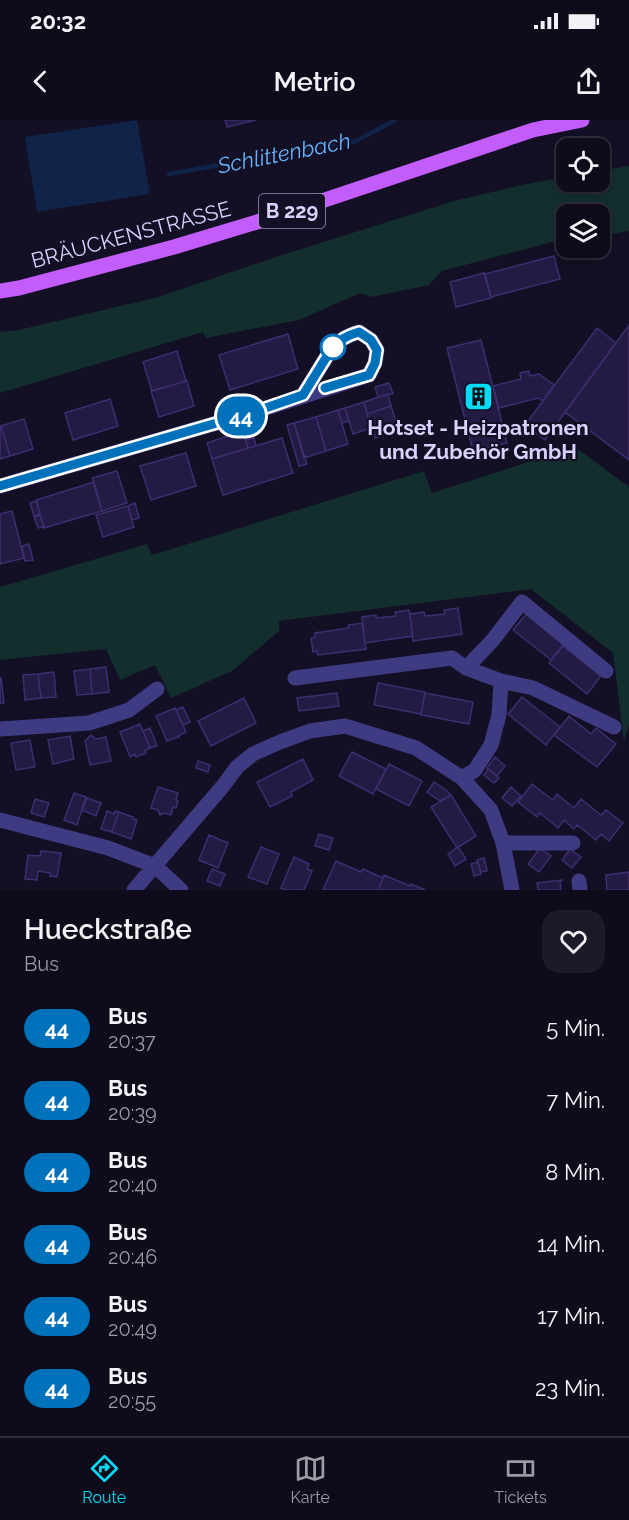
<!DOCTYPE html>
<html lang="de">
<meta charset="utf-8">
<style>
body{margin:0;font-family:Raleway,sans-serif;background:#1c1928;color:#f1f3f6;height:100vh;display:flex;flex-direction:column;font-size:22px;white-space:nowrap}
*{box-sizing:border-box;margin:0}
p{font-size:20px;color:#9b9ba3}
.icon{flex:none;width:33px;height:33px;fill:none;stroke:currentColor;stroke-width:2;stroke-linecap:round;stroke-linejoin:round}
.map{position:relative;height:770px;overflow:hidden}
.details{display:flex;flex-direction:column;background:#0e0b1b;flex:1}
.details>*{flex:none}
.badge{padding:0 12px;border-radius:20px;font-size:21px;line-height:39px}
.tools{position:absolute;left:556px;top:18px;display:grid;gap:12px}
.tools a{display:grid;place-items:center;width:54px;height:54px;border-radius:12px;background:#0e0b1b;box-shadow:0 3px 9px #0003,0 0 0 2px #2e2b3a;font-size:30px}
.map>.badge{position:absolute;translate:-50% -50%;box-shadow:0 0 0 3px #fff}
.round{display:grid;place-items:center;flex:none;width:63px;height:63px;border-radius:18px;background:#1c1928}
.summary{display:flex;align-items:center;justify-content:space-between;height:102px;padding:0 24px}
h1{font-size:28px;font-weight:600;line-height:45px}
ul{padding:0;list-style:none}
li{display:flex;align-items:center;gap:18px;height:72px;padding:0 24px}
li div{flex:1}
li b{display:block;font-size:22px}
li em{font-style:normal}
li .badge{min-width:66px;font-weight:700;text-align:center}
.status{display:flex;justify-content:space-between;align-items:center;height:42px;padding:0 30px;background:#0e0b1b;direction:ltr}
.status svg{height:16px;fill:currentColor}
header{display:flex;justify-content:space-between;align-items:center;height:78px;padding:0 24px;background:#0e0b1b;font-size:27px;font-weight:600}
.dock{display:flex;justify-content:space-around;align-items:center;height:84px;border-top:2px solid #2e2b3a;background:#0e0b1b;font-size:16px;color:#9b9ba3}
.dock a{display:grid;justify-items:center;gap:3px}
.dock .current{color:#06dbf6}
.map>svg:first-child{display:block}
</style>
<div class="status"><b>20:32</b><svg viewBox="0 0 49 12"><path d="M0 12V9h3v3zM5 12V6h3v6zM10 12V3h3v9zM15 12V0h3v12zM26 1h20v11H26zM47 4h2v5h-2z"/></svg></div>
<header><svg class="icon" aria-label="back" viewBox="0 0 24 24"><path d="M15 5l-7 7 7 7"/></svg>Metrio<svg class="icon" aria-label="share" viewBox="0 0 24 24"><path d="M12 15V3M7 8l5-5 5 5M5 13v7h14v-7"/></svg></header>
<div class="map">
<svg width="629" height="770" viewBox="0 0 629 770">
<rect width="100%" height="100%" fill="#130f24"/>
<!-- green -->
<path fill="#122e2d" d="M629 46V111L600 116V94H567V120L556 121 442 151 429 165 371 177 360 173 299 200 206 218 203 212 0 273V212L19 210 158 177 282 135 454 81 526 64 567 57V62H600V51Z
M575 327 629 367V605L624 622 613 533 531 469 279 501V511L232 551 171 578 155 545 120 560 106 529 0 540V467L147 424 152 435 424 351 432 373Z"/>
<!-- water -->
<path fill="#0f2448" d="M137 0 150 74 37 92 25 17Z"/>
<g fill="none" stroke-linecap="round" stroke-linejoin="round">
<!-- stream -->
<path stroke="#0f2448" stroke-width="4.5" d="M169 54 356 21 395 0"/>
</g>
<!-- building -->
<path fill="#241b44" stroke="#3c2e70" stroke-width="1.5" d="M225 0H256L227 7Z
M554 136 560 159 491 177 485 154Z
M484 153 491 178 456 187 450 162Z
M629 205V340L565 292Z
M597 208 616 223 545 320 525 305Z
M288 214 298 249 230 270 219 235Z
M481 220 507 323 473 331 447 228Z
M177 231 186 261 152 271 143 242Z
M529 251 530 256 539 254 554 265 543 281 538 278 499 288 493 266 521 259 520 253Z
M187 261 194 286 159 297 151 271Z
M389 263 393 274 378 277 375 267Z
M388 274 391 286 367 294 364 282Z
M110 279 118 306 73 320 65 293Z
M364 282 371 308 353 314 345 288Z
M391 286 399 310 375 318 367 294Z
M345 288 349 301 342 303 338 290Z
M338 290 348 324 326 331 316 297Z
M316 297 326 331 304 338 294 303Z
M24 299 33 329 10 336 1 306Z
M294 303 307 344 299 346 287 305Z
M1 306 10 336 0 339V307Z
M243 311 248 328 212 339 207 323Z
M254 318 256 326 248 328 246 320Z
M282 318 293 353 223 375 212 339Z
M186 333 196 366 151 380 140 346Z
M117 351 127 383 102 391 92 358Z
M94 362 102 391 44 408 36 380Z
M36 381 40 394 34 396 30 383Z
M135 383 139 398 132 400 128 386Z
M128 386 134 407 103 417 96 395Z
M12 391 24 438 0 444V394Z
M40 395 44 407 38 408 34 397Z
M29 424 33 440 25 441 22 426Z
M458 488 462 514 413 521 410 494 424 492 425 496 445 494 444 490Z
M409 490 413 516 365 523 362 497 376 495V498L396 496 395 492Z
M527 493 565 522 551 540 513 510Z
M362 503 366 529 318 535 317 531 313 532 311 518 315 517V513L349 508 348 505Z
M563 526 601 556 587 574 549 543Z
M106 547 109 572 92 574 90 549Z
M90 549 92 574 77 575 74 551Z
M54 552 56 577 41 578 38 554Z
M38 554 41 578 25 580 23 555Z
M0 558H1L4 583H0Z
M378 563 425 572 421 594 374 585Z
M337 573 339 586 299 591 297 578Z
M425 573 473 582 469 604 421 595Z
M522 577 560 607 546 625 508 594Z
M244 578 256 603 211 626 198 601Z
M183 587 190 602 183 605 176 590Z
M175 588 186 612 178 616 179 617 167 621 156 596Z
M569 596 591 614 596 608 616 624 597 647 554 615Z
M140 604 150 628 145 631 146 633 136 637 135 634 130 637 120 612Z
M150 608 157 626 150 628 143 611Z
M91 615 96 619 106 617 111 641 90 645 85 621Z
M70 616 74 639 53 644 48 620Z
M30 620 35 647 16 650 11 623Z
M352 632 386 649 373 674 339 656Z
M495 637 505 646 497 656 487 648Z
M303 639 313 660 291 672 292 676 270 687 257 662Z
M198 641 210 645 208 652 196 648Z
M389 644 422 661 409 686 376 669Z
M488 649 499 658 494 663 484 655Z
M434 662 446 670 451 675 440 681 427 672Z
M532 664 553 680 557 674 574 688 581 679 601 695 606 690 623 703 609 721 601 714 596 720 577 705 574 709 564 700 558 708 540 693 537 697 518 682Z
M158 667 178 673 176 680 178 681 176 688 173 687 171 695 164 693 160 695 158 690 151 688Z
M511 667 521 676 512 686 502 678Z
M74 673 86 677 77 705 64 700Z
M451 675 476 716 457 728 431 687Z
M87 678 101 683 96 696 82 690Z
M35 679 49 683 44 697 31 693Z
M107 691 114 694 115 691 119 692 112 712 101 709Z
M119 692 133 697V699L137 700 131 719 112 712Z
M319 714 333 718 329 730 315 726Z
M209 715 228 723 218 748 199 740Z
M261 727 279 734 267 764 248 757Z
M458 727 466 739 455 746 448 734Z
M540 728 551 736 539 752 528 744Z
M570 729 581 737 572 748 562 740Z
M41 731 61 733 57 757 50 756V753L38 751 37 760 25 759 28 735 40 736Z
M294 737 309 744 307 749 312 751 304 770H286L281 768Z
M484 738 487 751 481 752 477 740Z
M336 741 361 752 363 749 383 758 378 770H323Z
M478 742 481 754 474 756 471 744Z
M212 749 225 754 220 766 207 761Z
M629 752V770H607L606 755Z
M384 755 410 766 411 764 425 770H378Z
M563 760 560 761 561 770H538L537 763Z"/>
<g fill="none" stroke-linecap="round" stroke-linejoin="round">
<!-- street -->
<path stroke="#3f3b82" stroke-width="15" d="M0 366 251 293 369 255 375 243 377 230 371 220 359 212C348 215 340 219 332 228L303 275
M466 548 492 521 522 482 606 551
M295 558 452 538 466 548 501 561 499 595 491 625 475 650 462 658
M501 561 533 568 614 607
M0 609 89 603 129 590 157 569
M0 700 108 728 155 746 181 770
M503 723H573
M579 761 580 770
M134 770 223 666 237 647 253 634 280 622 310 611 345 606 416 628 462 658 491 690 503 723 512 770"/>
<!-- primary -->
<path stroke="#c25dfb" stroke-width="15" d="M0 171 19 168 174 127 280 95 533 10 582 0"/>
</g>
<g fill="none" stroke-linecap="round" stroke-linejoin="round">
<defs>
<path id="line" d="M0 366 251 293 303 275 332 228C340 219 348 215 359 212L371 220 377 230 375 243 369 255 325 268"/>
</defs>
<!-- line casing -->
<use href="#line" stroke="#fff" stroke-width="14"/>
<!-- line -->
<use href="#line" stroke="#0072bc" stroke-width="9"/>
</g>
<!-- icons -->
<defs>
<symbol id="building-square" viewBox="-11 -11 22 22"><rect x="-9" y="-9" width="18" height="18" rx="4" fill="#06dbf6" stroke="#130f24"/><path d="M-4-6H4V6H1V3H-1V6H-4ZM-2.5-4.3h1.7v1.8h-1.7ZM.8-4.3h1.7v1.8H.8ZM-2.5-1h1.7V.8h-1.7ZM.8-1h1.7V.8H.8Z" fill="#111"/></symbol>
</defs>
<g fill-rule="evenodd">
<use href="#building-square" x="462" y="260" width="33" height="33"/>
</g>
<!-- markers -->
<circle fill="#fff" stroke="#0072bc" stroke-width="3" cx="333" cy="227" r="12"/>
<g text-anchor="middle" stroke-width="4.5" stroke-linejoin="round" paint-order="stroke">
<!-- shield labels -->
<rect fill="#130f24" stroke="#9d98bd" stroke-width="1.5" x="259" y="74" width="66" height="34" rx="4.5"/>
<g font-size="20" font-weight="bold" fill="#d8d3fe">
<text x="292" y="98">B 229</text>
</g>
<!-- street labels -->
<g font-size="21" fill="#d8d3fe" stroke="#130f24">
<text transform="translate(131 115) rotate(-15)" y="7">BRÄUCKENSTRASSE</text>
</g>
<!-- poi labels -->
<g font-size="21" font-weight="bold" fill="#d8d3fe" stroke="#130f24">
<text x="478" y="315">Hotset - Heizpatronen<tspan x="478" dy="24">und Zubehör GmbH</tspan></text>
</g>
<!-- water labels -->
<g font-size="22" font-style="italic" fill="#64b3fb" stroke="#130f24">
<text transform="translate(284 33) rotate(-11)" y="8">Schlittenbach</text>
</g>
</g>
</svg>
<div class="tools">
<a><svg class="icon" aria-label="locate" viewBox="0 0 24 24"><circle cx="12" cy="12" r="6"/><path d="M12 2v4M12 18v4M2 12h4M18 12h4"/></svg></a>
<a><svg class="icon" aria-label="layers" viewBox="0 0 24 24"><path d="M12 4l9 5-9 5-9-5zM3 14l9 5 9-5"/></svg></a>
</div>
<b class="badge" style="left:241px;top:296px;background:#0072bc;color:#fff">44</b>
</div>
<section class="details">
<div class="summary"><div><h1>Hueckstraße</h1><p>Bus</p></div><a class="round"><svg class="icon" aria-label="heart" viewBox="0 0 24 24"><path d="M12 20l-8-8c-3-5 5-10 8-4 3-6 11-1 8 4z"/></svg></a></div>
<ul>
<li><span class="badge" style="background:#0072bc;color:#fff">44</span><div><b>Bus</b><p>20:37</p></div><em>5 Min.</em></li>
<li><span class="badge" style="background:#0072bc;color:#fff">44</span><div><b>Bus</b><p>20:39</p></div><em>7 Min.</em></li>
<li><span class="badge" style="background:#0072bc;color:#fff">44</span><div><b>Bus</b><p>20:40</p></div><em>8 Min.</em></li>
<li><span class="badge" style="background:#0072bc;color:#fff">44</span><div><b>Bus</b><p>20:46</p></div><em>14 Min.</em></li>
<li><span class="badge" style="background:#0072bc;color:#fff">44</span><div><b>Bus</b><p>20:49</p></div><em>17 Min.</em></li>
<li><span class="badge" style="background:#0072bc;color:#fff">44</span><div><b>Bus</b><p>20:55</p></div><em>23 Min.</em></li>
</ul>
</section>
<nav class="dock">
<a class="current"><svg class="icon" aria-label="directions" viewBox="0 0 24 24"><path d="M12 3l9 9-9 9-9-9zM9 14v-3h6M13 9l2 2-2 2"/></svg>Route</a>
<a><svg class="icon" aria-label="map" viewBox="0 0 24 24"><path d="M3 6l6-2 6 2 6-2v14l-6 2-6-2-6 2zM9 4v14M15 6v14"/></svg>Karte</a>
<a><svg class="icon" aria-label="tickets" viewBox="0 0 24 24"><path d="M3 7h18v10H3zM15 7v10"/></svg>Tickets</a>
</nav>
